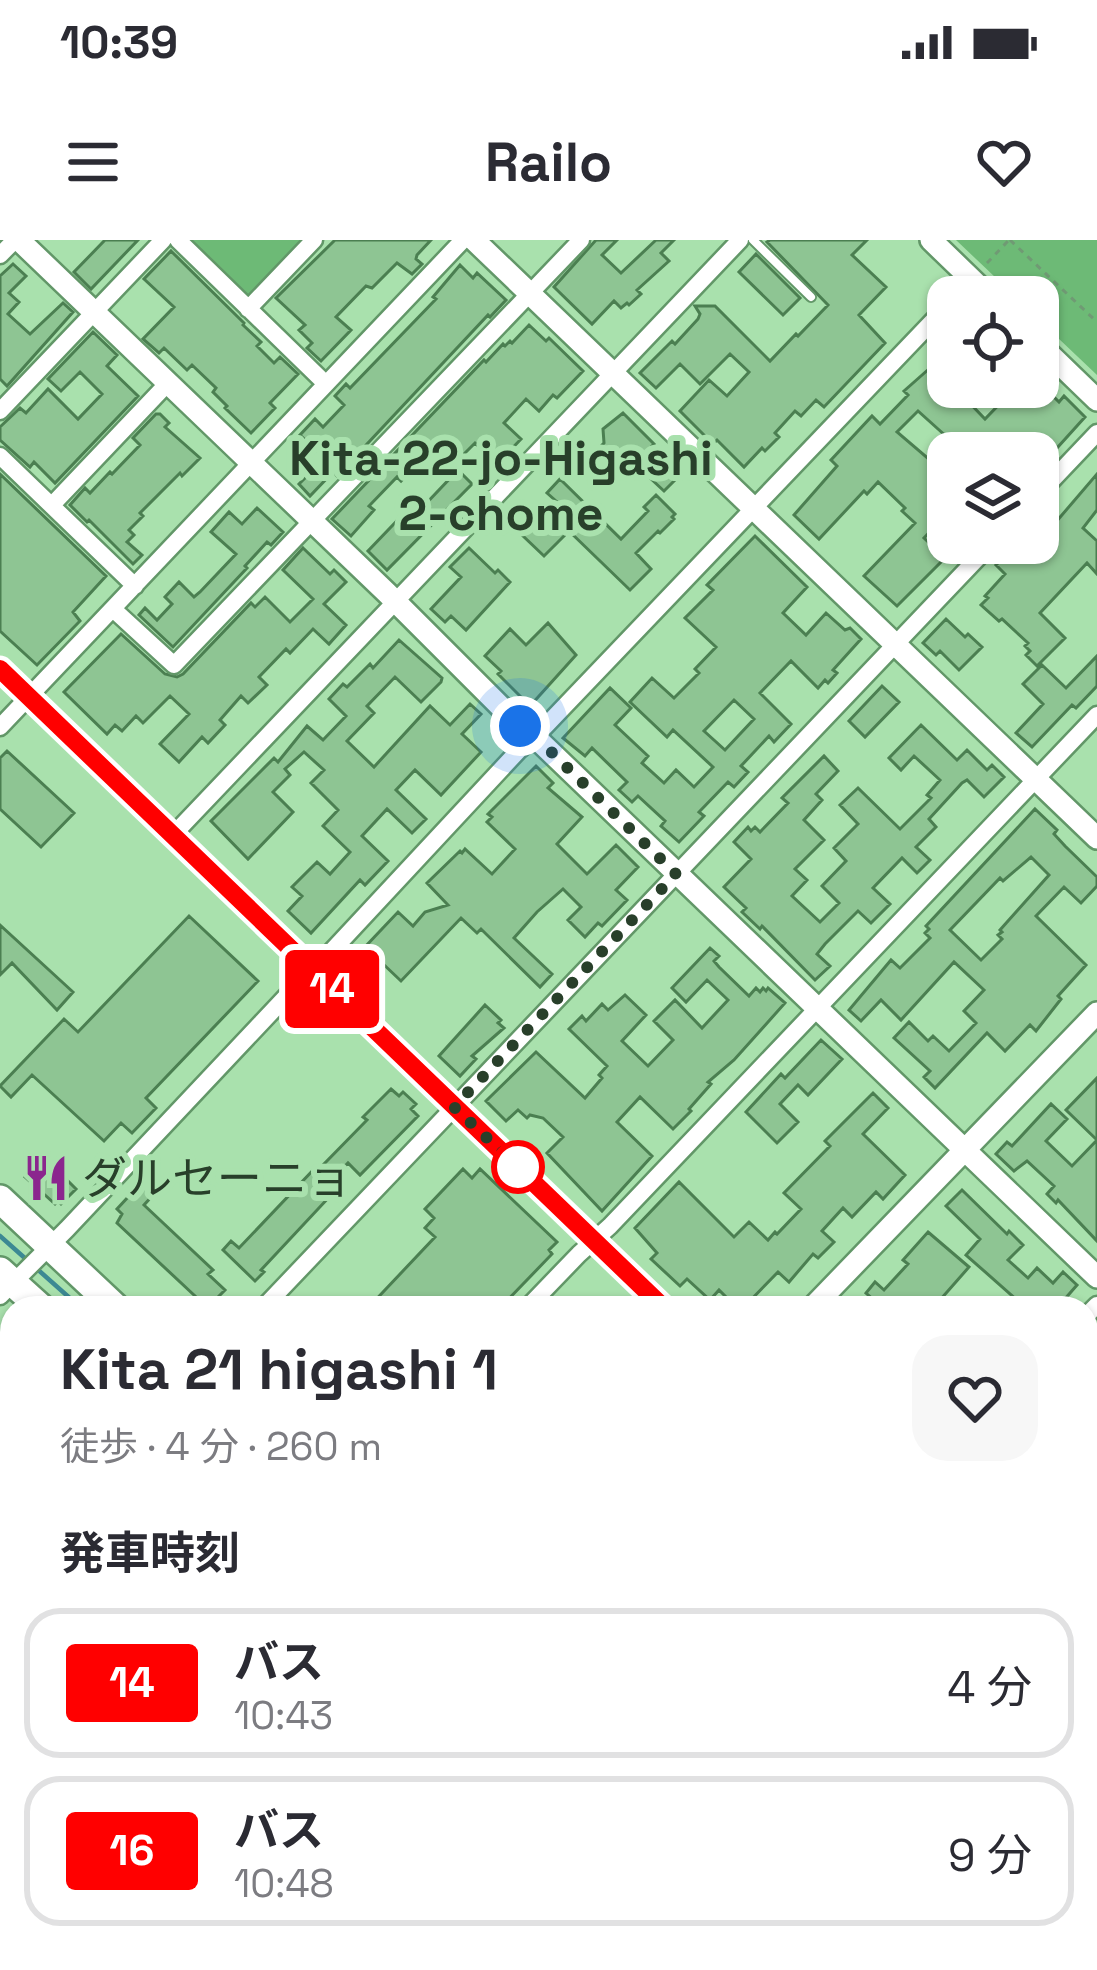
<!DOCTYPE html>
<html lang="ja">
<meta charset="utf-8">
<style>
body{margin:0;font-family:"Space Grotesk","Noto Sans JP",sans-serif;background:#f7f7f7;color:#2b2b33;height:100vh;display:flex;flex-direction:column;font-size:45px;white-space:nowrap}
*{box-sizing:border-box;margin:0}
p{font-size:39px;color:#7c7c81}
.icon{flex:none;width:66px;height:66px;fill:none;stroke:currentColor;stroke-width:2;stroke-linecap:round;stroke-linejoin:round}
.map{position:relative;flex:1;overflow:hidden}
.side{position:absolute;left:0px;top:1056px;width:1098px;height:675px;display:flex;flex-direction:column;background:#fff;border-radius:36px 36px 0 0;box-shadow:0 3px 9px #0004}
.side>*{flex:none}
.badge{padding:0 24px;border-radius:9px;font-size:42px;line-height:78px}
.controls{position:absolute;left:927px;top:36px;display:grid;gap:24px}
.controls a{display:grid;place-items:center;width:132px;height:132px;border-radius:24px;background:#fff;box-shadow:0 3px 9px #0004;font-size:60px}
.you{position:absolute;width:60px;height:60px;margin:-30px;border:9px solid #fff;border-radius:50%;background:#1a73e8;box-shadow:0 0 0 18px #1a73e833}
.map>.badge{position:absolute;translate:-50% -50%;box-shadow:0 0 0 6px #fff}
h2{padding:0 60px;font-size:45px;line-height:108px}
.round{display:grid;place-items:center;flex:none;width:126px;height:126px;border-radius:36px;background:#f7f7f7}
.headline{display:flex;align-items:center;justify-content:space-between;height:204px;padding:0 60px}
h1{font-size:57px;font-weight:700;line-height:90px}
ul{padding:0;list-style:none}
li{display:flex;align-items:center;gap:36px;height:150px;margin:0 24px 18px;padding:0 36px;border:6px solid #e1e1e2;border-radius:36px}
li div{flex:1}
li b{display:block;font-size:45px}
li em{font-style:normal}
li .badge{min-width:132px;font-weight:700;text-align:center}
.status{display:flex;justify-content:space-between;align-items:center;height:84px;padding:0 60px;background:#fff;direction:ltr}
.status svg{height:33px;fill:currentColor}
header{display:flex;justify-content:space-between;align-items:center;height:156px;padding:0 60px;background:#fff;font-size:54px;font-weight:700}
.map>svg:first-child{display:block}
</style>
<div class="status"><b>10:39</b><svg viewBox="0 0 49 12"><path d="M0 12V9h3v3zM5 12V6h3v6zM10 12V3h3v9zM15 12V0h3v12zM26 1h20v11H26zM47 4h2v5h-2z"/></svg></div>
<header><svg class="icon" aria-label="menu" viewBox="0 0 24 24"><path d="M4 6h16M4 12h16M4 18h16"/></svg>Railo<svg class="icon" aria-label="heart" viewBox="0 0 24 24"><path d="M12 20l-8-8c-3-5 5-10 8-4 3-6 11-1 8 4z"/></svg></header>
<div class="map">
<svg width="1097" height="1730" viewBox="0 0 1097 1730">
<rect width="100%" height="100%" fill="#a9e1ad"/>
<!-- green -->
<path fill="#6dba76" d="M186 0H307L248 59Z
M956 0H1097V135L1038 79V57H1016Z"/>
<g fill="none" stroke-linecap="round" stroke-linejoin="round">
<!-- stream -->
<path stroke="#3c8993" stroke-width="4.5" d="M0 996 27 1020
M36 1028 81 1068
M779 1719 791 1730"/>
</g>
<!-- building -->
<path fill="#8ec593" stroke="#4b7f51" stroke-width="3" fill-rule="evenodd" d="M105 0H138L91 49 74 32Z
M335 0H431L417 15 416 19 422 24 412 34 397 23 372 48 366 46 336 77 351 90 321 121 307 108 312 103 299 90 305 85 276 58Z
M596 0H617L602 15 621 33 656 0H674L661 13 669 21 637 50 641 54 629 65 627 63 621 68 614 61 592 84 554 47Z
M770 0H867L852 15 886 47 859 75 885 103 824 167 816 160 801 176 795 171 775 193 779 197 765 211 762 208 744 227 717 200 713 204 680 171 709 140 727 156 749 132 730 114 700 144 680 124 656 148 640 133 672 101 675 104 698 79 700 74 695 66H715L770 121 796 94 798 96 828 65 767 2Z
M171 11 244 83 243 85 261 102 257 106 274 123 280 117 298 134 270 163 275 168 251 193 225 168 227 166 213 152 216 148 192 125 187 130 164 108 159 113 143 99 174 67 144 39Z
M756 14 800 58 783 75 739 32Z
M13 24 26 36 9 53 19 62 8 74 30 94 63 63 73 72 7 146 0 139V36Z
M460 25 473 38 477 33 506 60 490 77 488 75 337 236 333 232 310 256 299 244 325 218 300 195 315 179 323 187 344 165 335 156 346 144 350 148 436 59 433 57Z
M529 85 546 101 549 98 583 131 557 158 553 155 539 171 526 159 504 183 521 199 497 224 475 203 456 222 437 203 401 241 397 237 369 266 374 270 351 296 332 279 484 120 486 122 503 104 505 106 510 101 512 103Z
M93 92 117 115 107 126 138 156 55 243 34 222 30 227 0 200V187L20 168 26 173 48 149 78 179 102 154 80 132 61 151 48 139Z
M930 128 948 147H970L962 155 985 179 1016 147H1044L1059 162 1064 156 1085 177 1038 229V213H952L958 207 918 171 897 192 938 227 948 217V273L924 298 945 318 897 366 864 336 915 283 902 271 905 268 878 242 867 254 864 251 819 299 794 275 837 226 831 220 872 176 880 184 908 155 904 151Z
M623 173 654 204 652 206 681 234 664 251 635 224 625 234 599 208 604 203 603 189Z
M156 174H160L169 183 165 187 200 218 182 236 180 233 140 273 143 276 129 290 134 295 127 302 142 315 133 324 89 280 87 282 70 265 85 248 90 253 110 232 112 234 140 205 133 198Z
M458 230 472 244 387 330 368 311 413 264 419 271Z
M0 234 106 336 73 372 80 381 37 425 0 391Z
M1097 234V270L1083 288 1097 301V334L1087 323 1040 373 1065 398 1037 426 1026 415 1030 411 1025 406 1028 403 1002 379 999 381 981 365 988 358 985 356 1005 334 996 325 1005 316 1008 319 1023 303H1038Z
M560 239 621 299 648 271 644 267 656 255 675 274 672 277 674 279 660 293 658 291 636 313 651 329 630 350 569 291 544 316 522 295 556 261 547 253Z
M257 268 283 292 271 305 267 302 245 326 247 328 173 407 139 375 145 368 157 380 172 364 165 357 179 342 194 357 200 352 236 314 211 292 229 272 242 284Z
M755 296 807 347 783 373 806 395 826 373 845 390 850 388 861 399 833 430 837 433 828 443 825 440 818 448 791 421 760 453 791 484 774 502 769 496 741 526 748 532 734 547 728 542 699 572 704 576 679 602 661 586 665 581 638 556 632 562 619 550 627 542 592 508 585 516 563 498 610 448 631 468 615 485 648 516 642 523 664 543 676 530 694 547 713 527 673 490 667 497 630 462 652 438 674 458 699 433 695 429 716 407 685 378 713 350 707 345ZM734 460 754 479 725 510 704 491Z
M303 308 330 334 334 330 346 342 324 364 346 385 329 404 313 389 290 413 286 409 259 437 267 445 248 463 241 456 220 480 225 485 208 503 202 497 179 522 160 504 189 474 170 456 143 483 136 476 122 491 115 485 107 494 64 452 121 394 165 434 177 437 183 434 251 363 255 367 265 357 290 382 313 359 283 330Z
M469 308 495 333 498 330 510 342 466 390 451 376 445 382 431 369 461 337 450 327Z
M946 379 965 397 968 394 982 407 959 430 940 411 936 415 923 403Z
M548 383 576 415 530 466 498 434 501 431 485 416 510 389 526 405Z
M399 400 442 438 441 442 421 462 395 437 367 466 374 473 347 501 374 527 430 466 450 485 470 464 481 474 462 494 481 512 441 555 415 530 396 550 426 579 412 593 387 569 362 596 388 621 365 645 360 640 311 693 288 671 302 656 292 647 317 622 330 634 350 612 323 586 338 570 311 543 324 530 304 512 285 529 290 535 273 552 293 572 248 619 211 581 274 518 278 522 307 486 323 500 346 476 329 459 343 444 347 447 370 424 373 428Z
M1097 416V446L1076 468 1072 465 1032 507 1016 493 1043 464 1023 444 1042 425 1066 448Z
M882 446 899 462 865 497 849 481Z
M921 485 957 520 967 510 987 530 992 525 1004 537 984 557 967 540 962 543 929 579 936 587 916 607 930 620 917 633 902 618 873 648 890 664 871 683 858 671 825 704 817 714 830 726 815 740 762 686 760 689 742 672 746 668 724 647 751 619 734 602 748 587 751 591 755 587 760 592 788 563 782 558 824 516 838 531 816 554 822 560 804 580 824 600 795 629 807 640 792 656 820 682 839 663 822 646 846 621 834 608 858 584 840 565 858 548 900 589 931 558 927 555 940 540 914 516 901 530 889 518Z
M7 511 74 573 41 607 0 569V518Z
M536 526 553 543 548 548 582 577 557 604 587 634 616 605 638 627 616 650 627 660 602 686 598 683 585 697 568 680 581 667 563 649 537 672 514 698 552 734 540 747 481 689 477 693 461 678 401 741 380 721 361 741 346 727 398 672 413 686 425 672 448 665 427 643 460 611 462 613 465 609 492 634 515 609 487 582 492 577 488 574Z
M1035 569 1057 590 1054 594 1065 606 1097 637V646L1081 663 1064 647 1036 676 1086 725 1058 756 1061 759 1036 791 1030 785 1005 811 987 793 935 848 924 837 930 831 894 798 909 782 928 801 933 796 949 811 976 783 964 771 984 750 954 722 901 780 881 760 861 781 849 770 891 720 900 728 930 698 925 693 929 689 926 686ZM1031 617 1049 635 1000 690 1002 692 998 695 1002 699 981 720 950 690 1000 638 1003 641Z
M189 676 258 741 146 858 156 868 132 893 121 883 104 901 32 835 11 857 0 846 64 779 78 792Z
M0 685 73 752 57 770 12 723 0 735Z
M710 708 719 716 714 721 719 727 749 756 756 748 760 752 763 748 766 751 768 748 785 763 734 820 708 842 711 844 689 869 691 871 673 889 640 857 617 882 652 916 602 971 547 913 563 897 543 878 530 875 527 878 518 870 506 881 486 861 536 812 585 858 602 838 599 835 607 826 569 789 582 776 586 781 602 764 608 770 625 755 646 775 622 801 648 826 673 800 654 781 675 760 702 788 728 760 707 740 686 762 672 748Z
M485 765 501 780 498 783 504 788 472 816 476 819 460 836 439 816Z
M821 800 842 819 808 855 798 845 780 864 798 882 777 903 746 872 781 834 785 838Z
M1097 838V1001L1058 960 1056 963 1047 954 1054 946 1027 921 1014 931 996 914 1007 902 1012 906 1051 864 1067 879 1046 901 1072 926 1097 900 1066 870Z
M391 849 399 856 403 852 416 864 411 869 418 876 360 935 348 923 327 945 333 953 261 1030 264 1032 255 1041 223 1010 231 1001 239 1008 317 926 320 928 367 880 363 877Z
M873 853 888 868 863 894 905 935 883 959 876 952 852 977 843 968 822 991 834 1002 818 1018 813 1014 789 1042 778 1032 743 1068H737L719 1050 710 1060 687 1039 680 1046 651 1019 657 1013 635 988 679 942 734 997 749 982 768 1000 775 992 777 994 801 969 784 953 830 906 825 901Z
M41 921 55 935 59 932 76 949 61 964 58 961 55 964 25 937Z
M463 929 472 938 480 929 557 1002 549 1010 552 1014 500 1068H368L435 997 425 988 434 978 425 969Z
M142 942 154 954 144 965 213 1030 208 1034 225 1050 207 1068H183L195 1056 117 983 122 974 117 969Z
M962 950 1007 994 1009 991 1023 1005 1008 1020 1028 1038 1037 1028 1053 1043 1063 1032 1077 1045 1057 1068H1026L966 1015 980 999 946 966Z
M928 992 969 1027 933 1068H883L866 1053 875 1042 884 1050 908 1024 903 1020Z"/>
<g fill="none" stroke-linecap="round" stroke-linejoin="round">
<defs>
<path id="service" d="M753 0 811 57"/>
<path id="minor" d="M178 0 326 144
M0 15 15 0
M248 69 314 0
M0 171 163 0
M0 216 135 346
M1038 255 1097 193
M52 265 167 144
M113 369 174 425 581 0
M0 487 463 0
M173 595 740 0
M0 1056 67 989 312 729 329 714 519 510 535 497 948 65
M263 1068 992 303
M527 1068 579 1014 610 986 1097 475
M1086 1076 1097 1065
M0 1342 12 1329
M1086 1359 1097 1348
M0 1455 12 1466
M0 1627 12 1614
M1086 1639 1097 1628
M280 1719 291 1730
M462 1730 473 1719
M1001 1730 1011 1719"/>
<path id="tertiary" d="M19 0 387 353 520 486 535 497 1097 1037
M474 0 1097 598
M931 0 990 57
M1038 103 1097 160
M0 429 664 1068
M812 1068 1097 773
M1086 1469 1097 1479
M181 1730 192 1719"/>
<path id="trunk" d="M0 959 116 1068
M0 1031 41 1068
M738 1719 750 1730
M815 1719 826 1730"/>
</defs>
<!-- service casing -->
<use href="#service" stroke="#629768" stroke-width="12"/>
<!-- minor casing -->
<use href="#minor" stroke="#629768" stroke-width="21"/>
<!-- tertiary casing -->
<use href="#tertiary" stroke="#629768" stroke-width="26"/>
<!-- trunk casing -->
<use href="#trunk" stroke="#629768" stroke-width="32"/>
<!-- path -->
<path stroke="#709a74" stroke-width="3" stroke-dasharray="6 6" stroke-linecap="butt" d="M1010 0 1097 82
M987 23 1009 0"/>
<!-- service -->
<use href="#service" stroke="#fff" stroke-width="8"/>
<!-- minor -->
<use href="#minor" stroke="#fff" stroke-width="16"/>
<!-- tertiary -->
<use href="#tertiary" stroke="#fff" stroke-width="21"/>
<!-- trunk -->
<use href="#trunk" stroke="#fff" stroke-width="27"/>
</g>
<g fill="none" stroke-linecap="round" stroke-linejoin="round">
<defs>
<path id="line" d="M0 429 664 1068"/>
</defs>
<!-- line casing -->
<use href="#line" stroke="#fff" stroke-width="27"/>
<!-- line -->
<use href="#line" stroke="#f00" stroke-width="18"/>
<!-- walk -->
<path stroke="#283f2a" stroke-width="12" stroke-dasharray="0 21.6" d="M518 927 454 867 676 634 536 497 520 486"/>
</g>
<!-- icons -->
<defs>
<symbol id="restaurant-bare" viewBox="-9 -9 18 18"><path d="M-5-6h1v4h1v-4h1v4h1v-4h1v5L-1.5 .5V6h-2V.5L-5-1ZM5-6V6H3V1.5H1.5Q1.5-4 5-6Z" fill="#8b268e" stroke="#a9e1ad" stroke-width="2.5" paint-order="stroke"/></symbol>
</defs>
<g fill-rule="evenodd">
<use href="#restaurant-bare" x="13" y="905" width="66" height="66"/>
</g>
<!-- markers -->
<circle fill="#fff" stroke="#f00" stroke-width="6" cx="518" cy="927" r="24"/>
<g text-anchor="middle" stroke-width="12" stroke-linejoin="round" paint-order="stroke">
<!-- poi labels -->
<g font-size="45" fill="#283f2a" stroke="#a9e1ad" text-anchor="start">
<text x="82" y="954">ダルセーニョ</text>
</g>
<!-- neighbourhood labels -->
<g font-size="48" font-weight="bold" fill="#283f2a" stroke="#a9e1ad">
<text x="501" y="235">Kita-22-jo-Higashi<tspan x="501" dy="55">2-chome</tspan></text>
</g>
</g>
</svg>
<div class="controls">
<a><svg class="icon" aria-label="locate" viewBox="0 0 24 24"><circle cx="12" cy="12" r="6"/><path d="M12 2v4M12 18v4M2 12h4M18 12h4"/></svg></a>
<a><svg class="icon" aria-label="layers" viewBox="0 0 24 24"><path d="M12 4l9 5-9 5-9-5zM3 14l9 5 9-5"/></svg></a>
</div>
<div class="you" style="left:520px;top:486px"></div>
<b class="badge" style="left:332px;top:749px;background:#f00;color:#fff">14</b>
<section class="side">
<div class="headline"><div><h1>Kita 21 higashi 1</h1><p>徒歩 · 4 分 · 260 m</p></div><a class="round"><svg class="icon" aria-label="heart" viewBox="0 0 24 24"><path d="M12 20l-8-8c-3-5 5-10 8-4 3-6 11-1 8 4z"/></svg></a></div>
<h2>発車時刻</h2>
<ul>
<li><span class="badge" style="background:#f00;color:#fff">14</span><div><b>バス</b><p>10:43</p></div><em>4 分</em></li>
<li><span class="badge" style="background:#f00;color:#fff">16</span><div><b>バス</b><p>10:48</p></div><em>9 分</em></li>
</ul>
</section>
</div>
